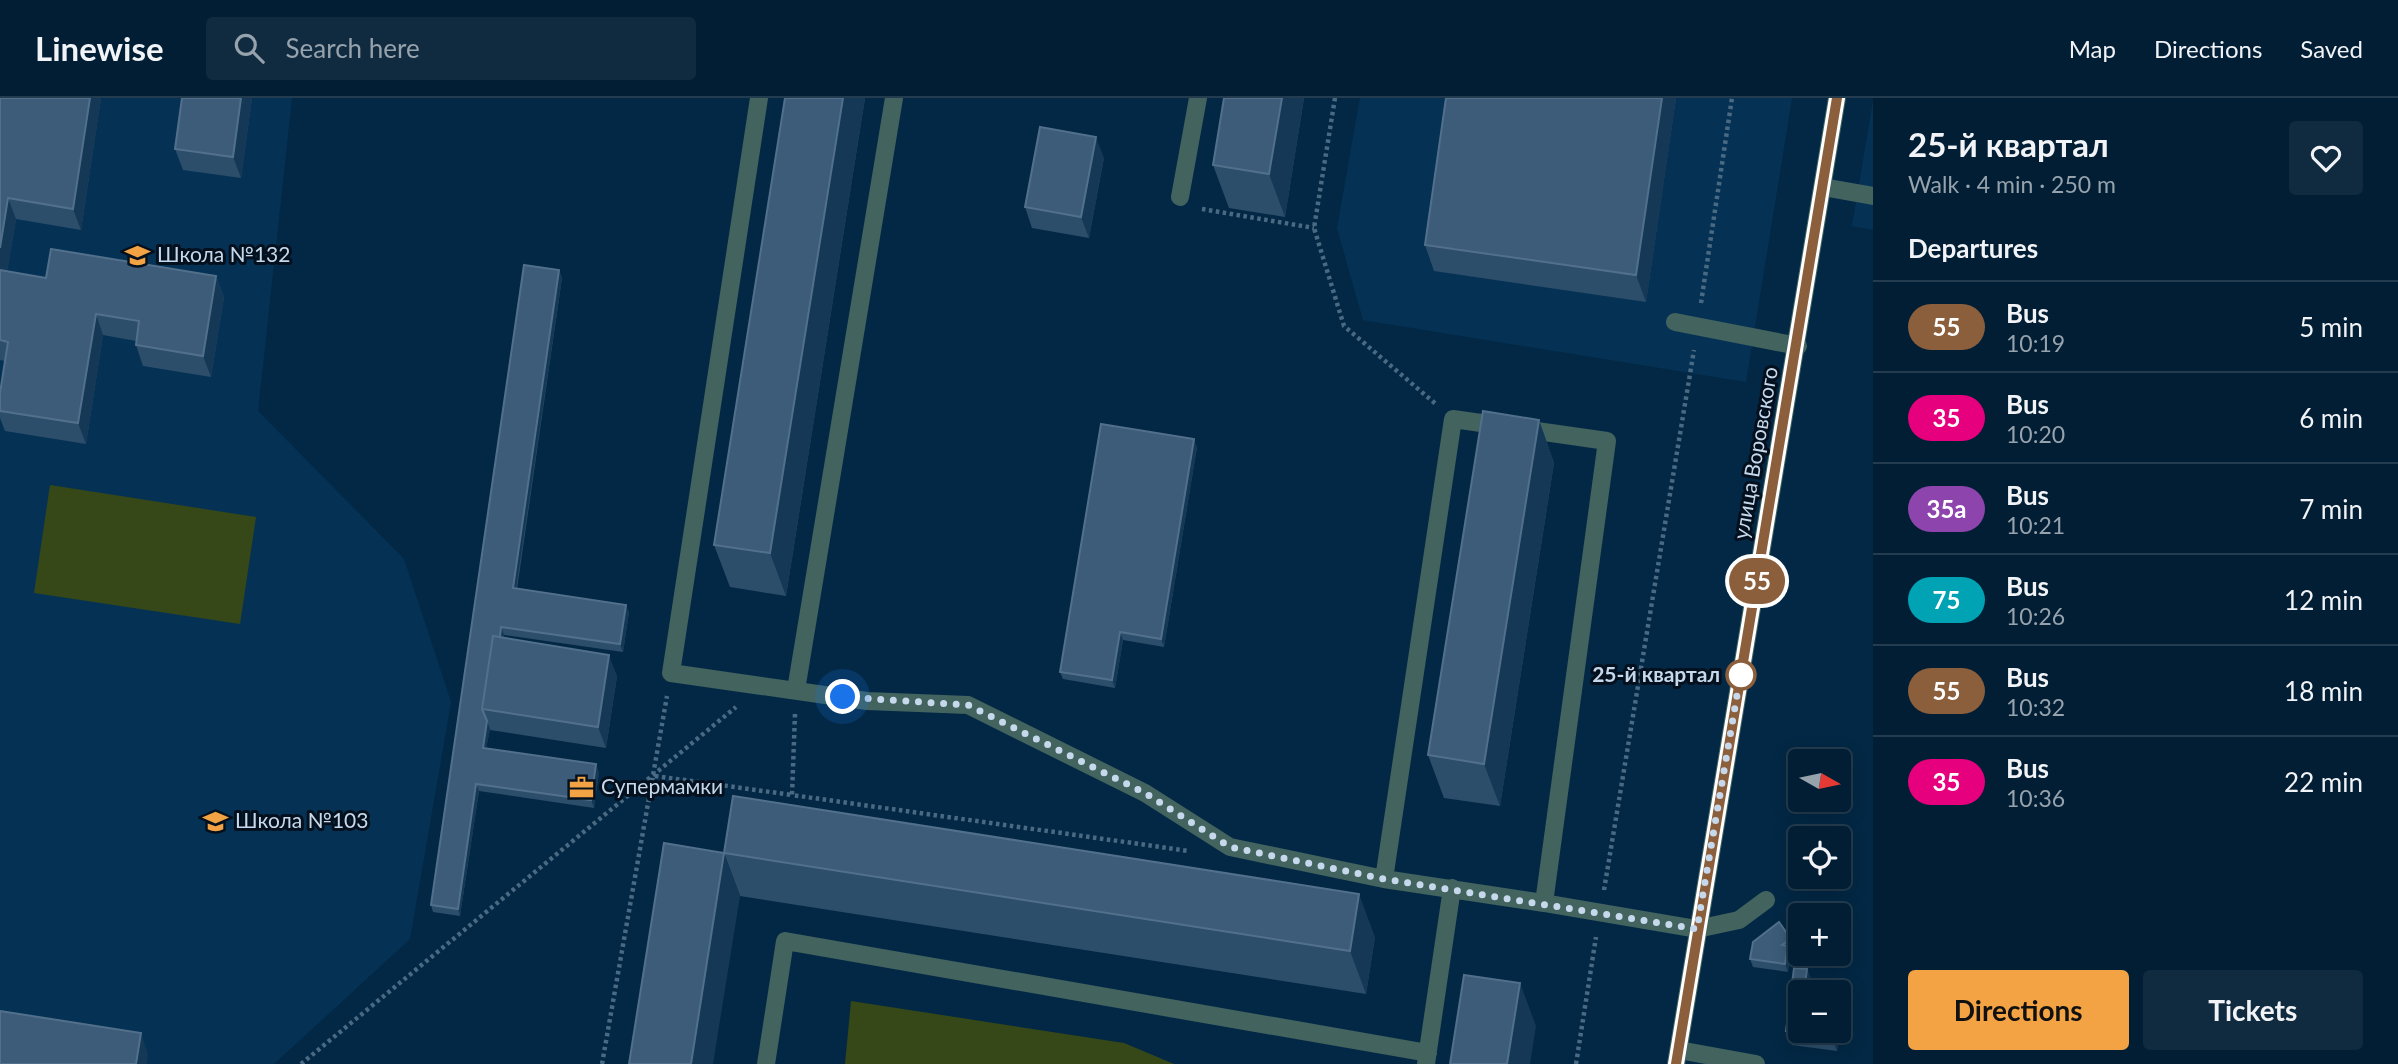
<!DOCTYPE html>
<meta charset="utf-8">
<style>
body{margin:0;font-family:Lato,sans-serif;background:#102b40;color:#f1f3f6;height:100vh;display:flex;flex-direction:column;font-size:26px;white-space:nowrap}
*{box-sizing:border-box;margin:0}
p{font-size:23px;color:#96a2ac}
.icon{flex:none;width:38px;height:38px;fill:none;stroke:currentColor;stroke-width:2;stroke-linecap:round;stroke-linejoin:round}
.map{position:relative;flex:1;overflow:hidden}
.panel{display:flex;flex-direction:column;background:#021e34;width:525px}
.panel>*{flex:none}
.badge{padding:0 14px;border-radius:23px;font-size:24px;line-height:46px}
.needle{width:46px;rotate:99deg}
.tools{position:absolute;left:1788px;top:651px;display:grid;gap:14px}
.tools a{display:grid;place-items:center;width:63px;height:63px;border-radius:7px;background:#021e34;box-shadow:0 4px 18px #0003,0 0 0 2px #233c4f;font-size:35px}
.you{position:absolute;width:35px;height:35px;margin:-18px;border:5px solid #fff;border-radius:50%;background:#1a73e8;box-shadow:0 0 0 10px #1a73e833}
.map>.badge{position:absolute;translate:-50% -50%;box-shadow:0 0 0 4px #fff}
h2{padding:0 35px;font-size:26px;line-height:63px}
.round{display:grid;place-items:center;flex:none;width:74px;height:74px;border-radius:7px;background:#102b40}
.overview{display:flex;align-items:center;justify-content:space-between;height:119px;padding:0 35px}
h1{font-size:33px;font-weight:700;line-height:52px}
.button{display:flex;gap:14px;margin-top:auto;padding:14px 35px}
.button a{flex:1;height:80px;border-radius:7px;background:#f4a344;color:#111;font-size:28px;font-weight:700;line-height:80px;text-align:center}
.button a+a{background:#102b40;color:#f1f3f6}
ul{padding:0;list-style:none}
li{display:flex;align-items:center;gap:21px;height:91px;padding:0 35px;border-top:2px solid #233c4f}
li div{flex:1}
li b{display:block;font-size:26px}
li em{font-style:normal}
li .badge{min-width:77px;font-weight:700;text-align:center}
header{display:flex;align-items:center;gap:42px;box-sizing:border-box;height:98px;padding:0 35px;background:#021e34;border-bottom:2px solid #233c4f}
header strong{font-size:33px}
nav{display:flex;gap:38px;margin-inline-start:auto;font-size:24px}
.search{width:490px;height:63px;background:#102b40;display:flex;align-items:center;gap:18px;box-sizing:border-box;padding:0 24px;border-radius:7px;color:#96a2ac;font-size:26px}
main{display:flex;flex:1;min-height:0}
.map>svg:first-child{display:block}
</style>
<header>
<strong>Linewise</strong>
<div class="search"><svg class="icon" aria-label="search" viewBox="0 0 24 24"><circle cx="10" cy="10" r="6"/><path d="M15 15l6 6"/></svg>Search here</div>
<nav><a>Map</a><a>Directions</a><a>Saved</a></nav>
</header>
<main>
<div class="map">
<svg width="1873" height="966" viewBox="0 0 1873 966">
<rect width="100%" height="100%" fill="#032845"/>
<!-- built -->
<path fill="#053254" d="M0 0H292L258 313 404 461 451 604 410 841 274 966H0Z
M1360 0H1792L1746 284 1363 222 1337 130Z
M1873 3V132L1852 128Z"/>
<!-- green -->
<path fill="#364818" d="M50 387 256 419 240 526 34 495Z
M851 903 1124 945 1174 966H845Z"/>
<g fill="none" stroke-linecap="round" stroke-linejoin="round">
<!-- path -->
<path stroke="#4a6982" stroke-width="4.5" stroke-dasharray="3.5 3.5" stroke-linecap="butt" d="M1335 0 1314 130 1344 228 1437 307
M1202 111 1314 130
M1701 205 1732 0
M795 616 792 697 1189 753
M655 678 792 697
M1604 792 1694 252
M301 966 736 609
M602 966 667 598
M1576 966 1596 839"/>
<!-- service -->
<path stroke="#43635f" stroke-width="18" d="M759 0 671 575 867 603 968 607 1145 695 1230 749 1384 781
M1823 89 1873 98
M1180 99 1198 0
M1675 224 1798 248
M796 592 894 0
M1544 805 1384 781 1453 321 1607 343 1544 805 1697 831 1739 822 1766 802
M1679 952 1756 966
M766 966 785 843 1428 955
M1426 966 1452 790"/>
<!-- tertiary -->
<path stroke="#43635f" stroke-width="18" d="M1676 966 1837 0"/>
</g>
<!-- wall -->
<path fill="#2c4e6b" d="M0 0H101L81 132 16 121 7 174 46 180 216 178 224 199 211 279 143 268 136 247V243L103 237 86 346 5 333 0 320V295L5 263 0 262Z
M252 0 241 80 183 72 175 51Z
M785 0H865L786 498 730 489 714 447Z
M1304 0 1285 119 1229 110 1213 67Z
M1446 0H1676L1646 204 1434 173 1425 147Z
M1104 60 1089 140 1032 130 1025 109Z
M559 172 562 180 517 491 629 514 623 554 504 537V540L617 578 606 650 490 632V631L486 650 599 674 594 710 479 693 460 818 433 814 431 807Z
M1539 322 1554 365 1500 708 1444 700 1428 657Z
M1197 349 1164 549 1123 542 1115 590 1063 581 1060 574Z
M724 755 1375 839 1366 896 740 798Z
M1791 841 1794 848 1789 852 1790 855 1788 874 1753 869 1750 861Z
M1794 870 1807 871 1813 886 1812 894H1801V933H1839L1837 953 1792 947 1786 933Z"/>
<!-- shaded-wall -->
<path fill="#143856" d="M90 0H101L81 132 73 111Z
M241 0H252L241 80 233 59Z
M843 0H865L786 498 770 455Z
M1282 0H1304L1285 119 1269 76Z
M1662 0H1676L1646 204 1636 177Z
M1096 39 1104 60 1089 140 1081 119Z
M8 100 16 121 4 193 0 181V150Z
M559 172 562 180 515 498 513 490Z
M216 178 224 199 211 279 203 258Z
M96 216 103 237 86 346 78 325Z
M1539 322 1554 365 1500 708 1484 666Z
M1194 341 1197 349 1164 549 1161 541Z
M626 507 629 514 623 554 620 546Z
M501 529 504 537 492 612Z
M1120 534 1123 542 1115 590 1112 582Z
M609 557 617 578 606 650 598 629Z
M487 623 490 631 485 657 483 650Z
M596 666 599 674 594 710 591 702Z
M476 686 479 693 460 818 458 811Z
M724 755 740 798 713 966H691Z
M1359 796 1375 839 1366 896 1350 853Z
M1791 841 1794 848 1789 852 1790 855 1788 874 1785 866 1782 847Z
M1807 871 1813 886 1812 894H1804Z
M1520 885 1536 928 1530 966H1507Z
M1832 933H1839L1837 953 1831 938Z
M141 935 148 956 147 966H136Z"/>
<!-- building -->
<path fill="#3c5c79" stroke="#52708b" stroke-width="2" d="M0 0H90L73 111 8 100 0 150Z
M182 0H241L233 59 175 51Z
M785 0H843L770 455 714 447Z
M1224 0H1282L1269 76 1213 67Z
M1446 0H1662L1636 177 1425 147Z
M1040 29 1096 39 1081 119 1025 109Z
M51 151 216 178 203 258 136 247 139 223 96 216 78 325 0 313V295L8 244 0 242V172L46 180Z
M524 167 559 172 513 490 626 507 620 546 501 529 500 539 493 538 482 611 487 623 483 650 596 666 591 702 476 686 458 811 431 807Z
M1483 313 1539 322 1484 666 1428 657Z
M1101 326 1194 341 1161 541 1120 534 1112 582 1060 574Z
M493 538 609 557 598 629 482 611Z
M733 698 1359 796 1350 853 724 755Z
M664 745 724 755 691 966H629Z
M1779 824 1791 841 1782 847 1788 848 1785 866 1750 861 1753 844Z
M1794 870 1807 871 1804 894H1801V933H1832L1831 938 1786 933Z
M1464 877 1520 885 1507 966H1450Z
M0 913 141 935 136 966H0Z"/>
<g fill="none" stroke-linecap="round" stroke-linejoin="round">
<defs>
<path id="line" d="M1676 966 1837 0"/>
</defs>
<!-- line casing -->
<use href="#line" stroke="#fff" stroke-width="16"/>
<!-- line -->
<use href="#line" stroke="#8b5e3c" stroke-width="10"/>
<!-- walk -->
<path stroke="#c6d9ec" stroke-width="7" stroke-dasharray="0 12.6" d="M843 599 968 607 1145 695 1230 749 1384 781 1697 831 1742 568 1741 577"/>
</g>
<!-- icons -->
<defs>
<symbol id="school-bare" viewBox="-9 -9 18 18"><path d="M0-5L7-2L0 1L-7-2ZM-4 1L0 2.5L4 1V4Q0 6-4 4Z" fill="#f4a344" stroke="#04101d" stroke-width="2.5" paint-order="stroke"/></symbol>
<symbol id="office-bare" viewBox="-9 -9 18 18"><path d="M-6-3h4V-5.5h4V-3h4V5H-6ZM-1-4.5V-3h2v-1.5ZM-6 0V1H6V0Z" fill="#f4a344" stroke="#04101d" stroke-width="2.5" paint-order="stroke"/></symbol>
</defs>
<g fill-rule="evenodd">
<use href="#school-bare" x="120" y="140" width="35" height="35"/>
<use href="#office-bare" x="564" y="672" width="35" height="35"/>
<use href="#school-bare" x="198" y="706" width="35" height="35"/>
</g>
<!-- markers -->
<circle fill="#fff" stroke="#8b5e3c" stroke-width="3.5" cx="1741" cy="577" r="14"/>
<g text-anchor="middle" stroke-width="6" stroke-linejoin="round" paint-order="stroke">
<!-- poi labels -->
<g font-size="21" fill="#c6d9ec" stroke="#04101d" text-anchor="start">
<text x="157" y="164">Школа №132</text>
<text x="601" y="696">Супермамки</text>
<text x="235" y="730">Школа №103</text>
</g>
<!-- street labels -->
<g font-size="21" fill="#c6d9ec" stroke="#04101d">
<text transform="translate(1756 355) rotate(-80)" y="7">улица Воровского</text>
</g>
<!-- stop labels -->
<g font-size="21" font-weight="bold" fill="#c6d9ec" stroke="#04101d" text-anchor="end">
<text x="1720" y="584">25-й квартал</text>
</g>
</g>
</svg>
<div class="tools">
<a><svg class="needle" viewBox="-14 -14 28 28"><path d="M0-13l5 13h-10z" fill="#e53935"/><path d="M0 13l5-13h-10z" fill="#96a2ac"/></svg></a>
<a><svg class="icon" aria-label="locate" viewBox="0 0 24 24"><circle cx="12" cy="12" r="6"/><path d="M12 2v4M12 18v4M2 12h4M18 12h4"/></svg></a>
<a>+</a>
<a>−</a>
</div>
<div class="you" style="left:843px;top:599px"></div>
<b class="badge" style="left:1757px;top:483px;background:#8b5e3c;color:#fff">55</b>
</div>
<section class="panel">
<div class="overview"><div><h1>25-й квартал</h1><p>Walk · 4 min · 250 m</p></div><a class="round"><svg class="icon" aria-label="heart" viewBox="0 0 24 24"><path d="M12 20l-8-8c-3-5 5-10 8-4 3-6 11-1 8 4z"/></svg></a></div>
<h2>Departures</h2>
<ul>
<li><span class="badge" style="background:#8b5e3c;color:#fff">55</span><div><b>Bus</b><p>10:19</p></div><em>5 min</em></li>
<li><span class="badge" style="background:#e6007e;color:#fff">35</span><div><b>Bus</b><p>10:20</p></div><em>6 min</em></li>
<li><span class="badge" style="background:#8e44ad;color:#fff">35a</span><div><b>Bus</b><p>10:21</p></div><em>7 min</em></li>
<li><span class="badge" style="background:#00a3b4;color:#fff">75</span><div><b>Bus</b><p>10:26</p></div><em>12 min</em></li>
<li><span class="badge" style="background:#8b5e3c;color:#fff">55</span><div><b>Bus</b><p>10:32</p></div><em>18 min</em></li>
<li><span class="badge" style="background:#e6007e;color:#fff">35</span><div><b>Bus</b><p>10:36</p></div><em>22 min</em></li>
</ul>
<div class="button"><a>Directions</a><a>Tickets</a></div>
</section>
</main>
